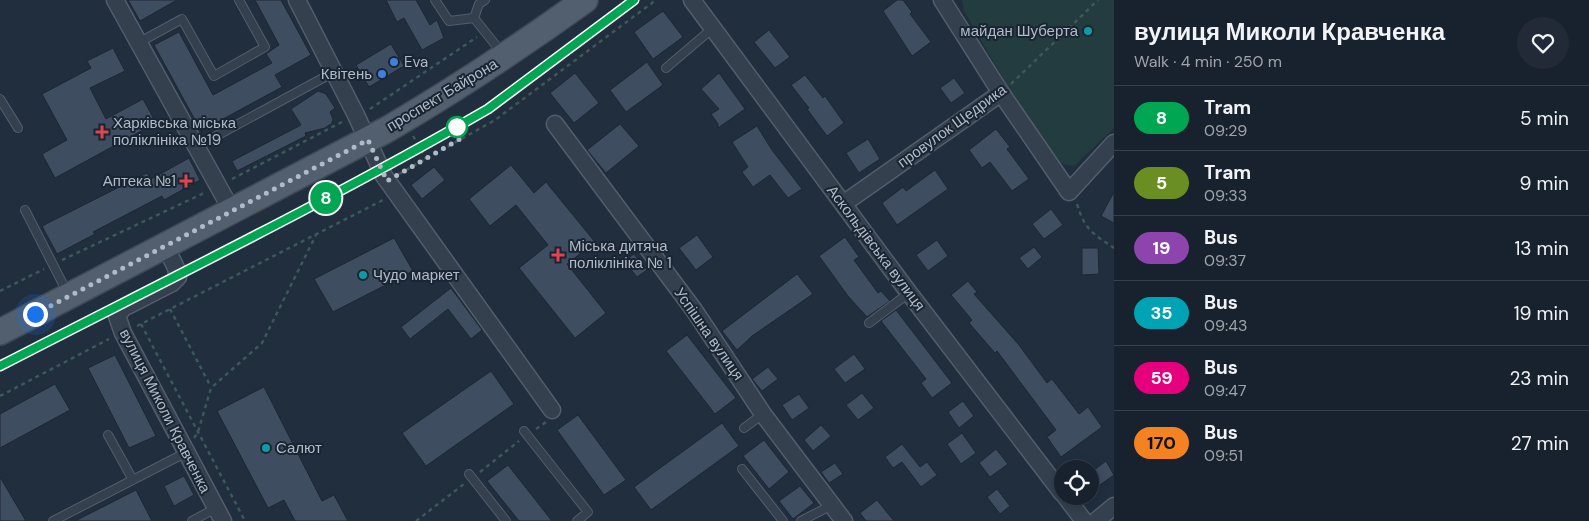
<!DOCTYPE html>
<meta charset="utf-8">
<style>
body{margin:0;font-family:"DM Sans",sans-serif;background:#212a36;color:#f1f3f6;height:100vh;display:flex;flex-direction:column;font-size:19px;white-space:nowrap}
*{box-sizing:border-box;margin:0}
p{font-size:16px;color:#9fa4aa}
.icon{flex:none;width:28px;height:28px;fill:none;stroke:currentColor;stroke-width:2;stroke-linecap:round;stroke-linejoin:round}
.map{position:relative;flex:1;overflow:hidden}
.drawer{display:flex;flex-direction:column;background:#18222e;width:475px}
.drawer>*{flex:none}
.badge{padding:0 10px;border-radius:16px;font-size:18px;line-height:32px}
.fabs{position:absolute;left:1054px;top:460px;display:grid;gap:10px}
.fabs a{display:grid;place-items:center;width:45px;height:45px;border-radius:50%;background:#18222e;box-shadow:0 2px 12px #0003,0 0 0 1px #363f4a;font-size:25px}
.you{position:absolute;width:25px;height:25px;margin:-12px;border:4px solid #fff;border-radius:50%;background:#1a73e8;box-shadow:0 0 0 8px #1a73e833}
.map>.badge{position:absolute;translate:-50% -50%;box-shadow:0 0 0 2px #fff}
.round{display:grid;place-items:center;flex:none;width:52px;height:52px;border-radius:26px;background:#212a36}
.overview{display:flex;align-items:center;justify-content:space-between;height:85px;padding:0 20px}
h1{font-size:24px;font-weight:800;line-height:38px}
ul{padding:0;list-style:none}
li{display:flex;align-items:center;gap:15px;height:65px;padding:0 20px;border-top:1px solid #363f4a}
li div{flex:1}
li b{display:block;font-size:19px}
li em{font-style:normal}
li .badge{min-width:55px;font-weight:700;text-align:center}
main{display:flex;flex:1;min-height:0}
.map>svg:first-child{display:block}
</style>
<main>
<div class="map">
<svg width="1114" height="521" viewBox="0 0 1114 521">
<rect width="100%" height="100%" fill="#202e3e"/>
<!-- green -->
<path fill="#223c3f" d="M962 0H1114V128L1074 166 1058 163 1037 137 964 11Z"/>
<!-- building -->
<path fill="#3f4d60" stroke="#1c2734" d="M128 0H177L140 21Z
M255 0H281L311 55 275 75 282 87 201 131 154 45 179 32 213 95 272 63 266 54 279 45Z
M386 0H416L430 25 437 20 444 38 422 50 404 18 397 22Z
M897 0H903L912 12 910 14 931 42 912 56 883 11Z
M663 11 683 37 653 59 634 32Z
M769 30 790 57 775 68 754 42Z
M391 44 404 66 369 87 356 65Z
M113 48 125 71 90 88 106 119 143 99 156 123 55 178 42 154 67 140 42 94 91 68 87 61Z
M647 62 663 85 626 112 610 90Z
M575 73 599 103 574 123 550 93Z
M719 73 745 109 718 128V124L711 114 719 109 701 89Z
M805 75 823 98 825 96 844 123 827 136 807 109 809 108 791 85Z
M954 78 965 93 951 103 940 88Z
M318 91 326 94 335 108 330 112 333 119 332 123 325 128 305 133 306 136 237 171 232 161 301 125 291 109Z
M620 124 639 146 606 173 587 150Z
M757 126 772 150 802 189 788 198 770 175 753 187 742 172 748 167 732 142Z
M996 129 1010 147 1007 149 1029 179 1012 191 990 162 982 168 969 150Z
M868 139 880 159 859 173 846 153Z
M189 158 200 180 164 200 162 196 93 232 95 234 57 254 42 226 147 173 151 179Z
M511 165 534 193 546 182 595 242 567 264 606 313 575 338 519 268 548 245 516 205 490 226 469 199Z
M434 167 445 180 422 199 411 185Z
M935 170 948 189 897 225 882 203 903 187 906 191Z
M1114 192V223L1101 216Z
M1051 209 1063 225 1044 239 1032 224Z
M697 235 713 257 696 270 679 248Z
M845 237 859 257 854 260 878 293 881 291 890 301 867 317 848 296 819 256Z
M394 238 413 271 333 312 314 279Z
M937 240 948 256 928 271 916 255Z
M1034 247 1042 257 1028 269 1019 258Z
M1082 248H1098L1099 274 1082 275Z
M634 254 647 270 637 277 624 261Z
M797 274 813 294 752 336 737 350 722 331Z
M968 281 977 292 974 294 1019 345 1047 383 1052 379 1079 414 1088 407 1102 427 1061 457 1047 437 1056 430 997 351 995 353 969 323 972 320 951 295Z
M451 288 482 330 471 339 448 309 410 339 401 327Z
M896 310 952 383 932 398 921 383 926 379 881 321Z
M687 335 736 398 715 414 666 351Z
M854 354 865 369 845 383 834 369Z
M115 355 156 436 129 448 88 368Z
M768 367 778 379 762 391 752 379Z
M491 371 514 404 426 466 402 433Z
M55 384 70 410 0 448V414Z
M264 387 322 501 334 495 348 521H295L284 500 268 508 217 411Z
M862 393 874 408 858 420 846 405Z
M799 394 809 408 792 420 782 405Z
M963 401 974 416 959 428 948 412Z
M578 415 626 480 604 495 557 430Z
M722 423 739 446 651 510 634 487Z
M821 425 831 436 813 451 804 440Z
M962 433 976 453 961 464 947 444Z
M764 440 789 472 769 489 743 456Z
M902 444 920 467 927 462 937 475 921 487 902 462 893 468 885 457Z
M996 449 1008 464 990 477 979 463Z
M1106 461 1114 475 1097 487 1090 478V473Z
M835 463 843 474 829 483 821 472Z
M508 465 552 521H519L487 481Z
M184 476 194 495 174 506 164 486Z
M0 477 26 521H0Z
M800 486 814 503 793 519 779 501Z
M997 489 1010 506 1000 514 987 497Z
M136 490 152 521H75Z
M877 500 894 521H866L860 513Z"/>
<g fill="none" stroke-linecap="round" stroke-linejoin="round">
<defs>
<path id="lane" d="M435 0 449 21 474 18 502 53
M474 18 479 4 485 0
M138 43 182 19 214 76 265 47 239 0
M666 68 713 28
M0 99 18 128
M196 147 334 72
M25 210 68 294
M869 323 909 293
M744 428 763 414
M524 431 588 512 577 521
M108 435 133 480
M742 469 783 521
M469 474 506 521
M53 521 185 453
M192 521 216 508
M801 521 832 505"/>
<path id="street" d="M115 0 232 211
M297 0 356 115 384 176 552 410
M692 0 909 293 1062 493
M942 0 1001 93 1069 192 1114 143
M555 124 694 310 763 414 844 521
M843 204 1001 93
M165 245 176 268 178 277 172 283 123 308 117 316 123 333 223 521
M1065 496 1084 521
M1096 521 1114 506"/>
<path id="primary" d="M0 332 388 129C456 89 521 46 585 0"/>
</defs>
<!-- lane casing -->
<use href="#lane" stroke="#535d6b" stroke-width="10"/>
<!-- street casing -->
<use href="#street" stroke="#535d6b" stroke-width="19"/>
<!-- primary casing -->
<use href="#primary" stroke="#3e4956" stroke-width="28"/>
<!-- path -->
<path stroke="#3d5859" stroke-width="2.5" stroke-dasharray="4 4" stroke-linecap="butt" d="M1011 84 1098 0
M370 109 477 37
M413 136 426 159
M399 174 495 120 656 0
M232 179 342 122
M1077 204C1085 230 1092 233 1114 248
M62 260 204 193
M0 291 44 269
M170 309 211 387
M141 324 245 521
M137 326 383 200
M0 396 109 339
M536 429 546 422
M194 438 198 432 211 388 262 343 316 235
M480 472 519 441
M416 521 464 484"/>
<!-- lane -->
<use href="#lane" stroke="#34404e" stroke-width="8"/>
<!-- street -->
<use href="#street" stroke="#34404e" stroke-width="16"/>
<!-- primary -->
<use href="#primary" stroke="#525f6e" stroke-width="25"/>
<!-- tram -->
<path stroke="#566475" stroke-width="1" d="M0 366C163 282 329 202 488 109L634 0"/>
</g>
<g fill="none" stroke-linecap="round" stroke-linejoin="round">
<defs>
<path id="line" d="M0 366C163 282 329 201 488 109L634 0"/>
</defs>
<!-- line casing -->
<use href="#line" stroke="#fff" stroke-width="11"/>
<!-- line -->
<use href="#line" stroke="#00a651" stroke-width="8"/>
<!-- walk -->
<path stroke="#b0bac9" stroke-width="5" stroke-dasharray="0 9" d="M35 314 368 140 387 181 460 139 457 127"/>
</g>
<!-- markers -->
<g fill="#0f9aa8" stroke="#1a2532" stroke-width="2">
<circle cx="1088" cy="31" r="5"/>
<circle cx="363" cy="275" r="5"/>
<circle cx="266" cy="448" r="5"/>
</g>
<g fill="#3f7fe0" stroke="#1a2532" stroke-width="2">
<circle cx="394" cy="62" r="5"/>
<circle cx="382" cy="74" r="5"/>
</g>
<circle fill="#fff" stroke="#00a651" stroke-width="2.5" cx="457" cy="127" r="10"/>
<g fill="#e0444e" stroke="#1a2532" stroke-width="2">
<path d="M99.5 124.5h5v5h5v5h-5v5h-5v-5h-5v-5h5z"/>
<path d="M183.5 173.5h5v5h5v5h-5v5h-5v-5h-5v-5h5z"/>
<path d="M555.5 247.5h5v5h5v5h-5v5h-5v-5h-5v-5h5z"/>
</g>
<g text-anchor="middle" stroke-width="4" stroke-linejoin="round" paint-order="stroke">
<!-- poi labels -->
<g font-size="15" fill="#b0bac9" stroke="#1a2532" text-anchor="start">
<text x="1078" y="36" text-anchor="end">майдан Шуберта</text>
<text x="404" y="67">Eva</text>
<text x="372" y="79" text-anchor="end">Квітень</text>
<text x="113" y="128">Харківська міська<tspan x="113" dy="17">поліклініка №19</tspan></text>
<text x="176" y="186" text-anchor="end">Аптека №1</text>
<text x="569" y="251">Міська дитяча<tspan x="569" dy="17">поліклініка № 1</tspan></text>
<text x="373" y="280">Чудо маркет</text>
<text x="276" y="453">Салют</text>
</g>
<!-- street labels -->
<g font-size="15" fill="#b0bac9" stroke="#1a2532">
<text transform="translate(442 95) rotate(-31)" y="5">проспект Байрона</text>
<text transform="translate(952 126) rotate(-36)" y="5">провулок Щедрика</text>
<text transform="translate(876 248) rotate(53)" y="5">Аскольдівська вулиця</text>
<text transform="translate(709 334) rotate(55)" y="5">Успішна вулиця</text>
<text transform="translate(165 411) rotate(63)" y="5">вулиця Миколи Кравченка</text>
</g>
</g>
</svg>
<div class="fabs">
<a><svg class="icon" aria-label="locate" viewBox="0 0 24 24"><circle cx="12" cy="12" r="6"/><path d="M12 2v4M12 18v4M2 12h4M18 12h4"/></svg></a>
</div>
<div class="you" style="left:35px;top:314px"></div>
<b class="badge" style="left:326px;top:198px;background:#00a651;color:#fff">8</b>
</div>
<section class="drawer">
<div class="overview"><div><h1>вулиця Миколи Кравченка</h1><p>Walk · 4 min · 250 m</p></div><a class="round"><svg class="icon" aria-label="heart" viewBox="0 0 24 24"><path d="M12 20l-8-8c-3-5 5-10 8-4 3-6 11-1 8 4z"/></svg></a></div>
<ul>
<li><span class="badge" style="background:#00a651;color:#fff">8</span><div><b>Tram</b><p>09:29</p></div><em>5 min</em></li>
<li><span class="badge" style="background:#6b8e23;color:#fff">5</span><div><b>Tram</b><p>09:33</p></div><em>9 min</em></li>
<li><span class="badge" style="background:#8e44ad;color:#fff">19</span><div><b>Bus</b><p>09:37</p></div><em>13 min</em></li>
<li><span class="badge" style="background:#00a3b4;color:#fff">35</span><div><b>Bus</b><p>09:43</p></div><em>19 min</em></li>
<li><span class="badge" style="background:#e6007e;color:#fff">59</span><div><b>Bus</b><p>09:47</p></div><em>23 min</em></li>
<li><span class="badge" style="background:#f58220;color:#111">170</span><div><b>Bus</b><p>09:51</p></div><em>27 min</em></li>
</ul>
</section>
</main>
